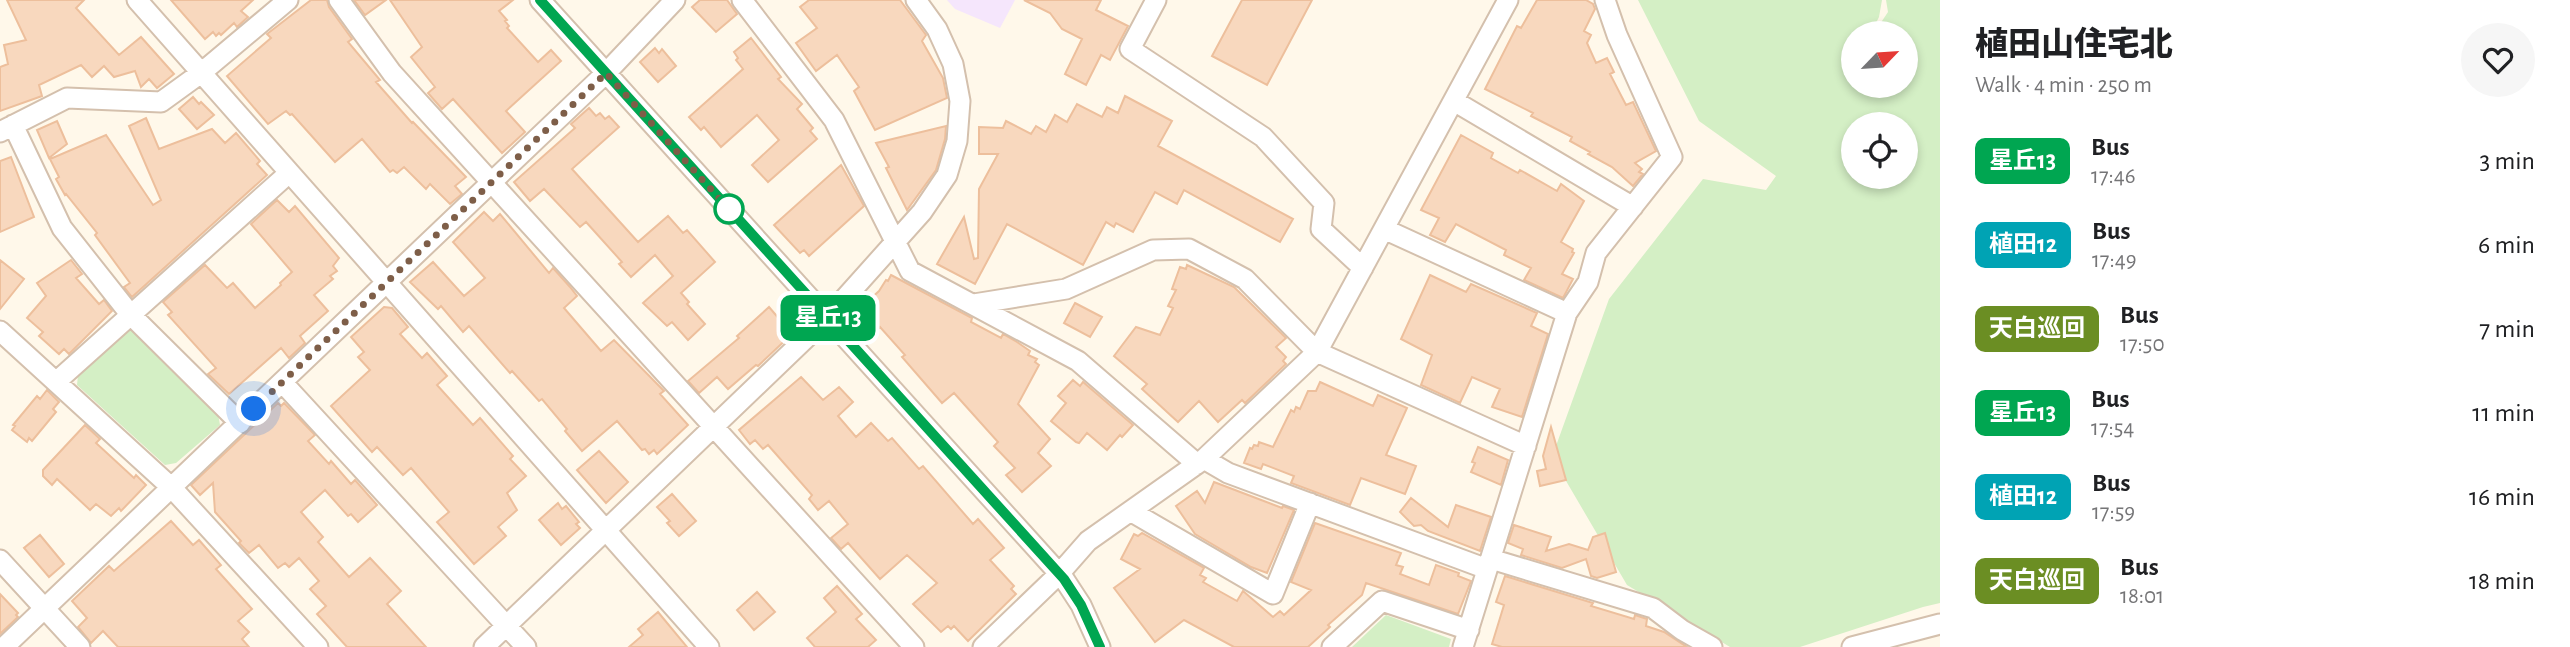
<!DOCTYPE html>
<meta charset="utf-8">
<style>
body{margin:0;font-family:"Alegreya Sans","Noto Sans JP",sans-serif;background:#f6f6f6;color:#202124;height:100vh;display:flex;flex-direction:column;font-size:26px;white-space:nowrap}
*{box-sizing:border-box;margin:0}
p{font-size:23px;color:#757577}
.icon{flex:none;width:38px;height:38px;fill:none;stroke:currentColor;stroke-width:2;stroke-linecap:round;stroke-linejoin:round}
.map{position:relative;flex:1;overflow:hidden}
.details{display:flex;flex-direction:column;background:#fff;width:630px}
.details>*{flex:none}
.badge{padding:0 14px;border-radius:10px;font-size:24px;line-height:46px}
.needle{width:46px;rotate:65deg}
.tools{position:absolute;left:1841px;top:21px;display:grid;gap:14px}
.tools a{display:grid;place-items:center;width:77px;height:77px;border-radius:50%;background:#fff;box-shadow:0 4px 10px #0003;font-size:35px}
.you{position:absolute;width:35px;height:35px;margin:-18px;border:5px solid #fff;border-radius:50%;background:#1a73e8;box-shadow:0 0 0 10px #1a73e833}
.map>.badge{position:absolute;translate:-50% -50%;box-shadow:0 0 0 4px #fff}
.round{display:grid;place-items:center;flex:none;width:74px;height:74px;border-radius:37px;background:#f6f6f6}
.headline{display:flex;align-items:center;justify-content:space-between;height:119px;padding:0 35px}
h1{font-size:33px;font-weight:800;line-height:52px}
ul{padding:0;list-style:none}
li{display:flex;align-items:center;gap:21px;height:84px;padding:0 35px}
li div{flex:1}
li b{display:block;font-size:26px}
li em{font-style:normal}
li .badge{min-width:77px;font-weight:700;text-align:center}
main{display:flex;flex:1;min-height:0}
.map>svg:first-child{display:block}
</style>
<main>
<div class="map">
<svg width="1940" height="647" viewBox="0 0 1940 647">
<rect width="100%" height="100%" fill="#fff8ea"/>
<!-- education -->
<path fill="#f5e6fc" d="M947 0H1015L1000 28 955 9Z"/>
<!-- green -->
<path fill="#d4efc5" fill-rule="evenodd" d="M1638 0H1882L1879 17 1871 33H1853V86H1906V33H1874L1888 12 1886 0H1940V603L1923 607 1800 647H1730L1627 585 1552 457 1609 299 1703 179 1766 190 1776 176 1699 121ZM1853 124H1906V177H1853Z
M131 329H140L218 414 220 425 176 463 165 465 77 385 78 375Z
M1386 615 1451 639 1449 647H1352Z"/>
<!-- building -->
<path fill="#f8d8be" stroke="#edbf9c" stroke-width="2" d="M7 0H84L76 8 119 55 141 37 174 74 157 88 149 79 141 87 135 71 114 77 104 66 92 77 81 65 39 85 42 96 0 111V67L8 64 4 45 26 40Z
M171 0H253L241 11 248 17 237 27 234 23 221 35 219 33 216 36 213 32 205 39Z
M311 0H327L329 7 352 39 348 42 380 80 376 82 412 123 413 122 466 177 455 186 462 194 450 204 430 184 426 189 404 167 397 173 393 170 390 172 362 139 335 162 292 114 290 115 286 111 268 124 227 76 271 38 267 34Z
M354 0H386L365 15Z
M390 0H513L499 11 507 20 505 21 509 26 507 28 538 62 551 50 561 61 506 111 525 132 502 153 453 99 442 109 428 93 435 87 411 57 422 47Z
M700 0H727L737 14 716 32 692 7Z
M809 0H900L926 35 922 41 943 78 947 98 875 130 854 91 859 87 837 55 816 71 796 43 817 28 800 7Z
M1024 0H1101L1096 10 1128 26 1110 60 1101 55 1086 85 1065 74 1082 39 1062 29 1050 13Z
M1242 0H1312L1267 85 1212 56Z
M1537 0H1586L1593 4 1595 9 1584 31 1591 35 1587 43 1596 63 1607 58 1614 72 1610 74 1626 105 1633 102 1656 151 1635 163 1642 169 1639 172 1643 174 1633 186 1612 167 1588 154 1590 152 1570 141 1572 137 1531 116 1533 113 1485 89 1517 26 1521 28Z
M751 38 781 77 778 79 802 104 797 109 813 128 810 131 817 139 768 182 752 165 779 140 757 115 721 147 704 127 701 130 689 117 743 69 736 60 738 58 734 52Z
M655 48 659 53 662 49 676 66 658 82 640 62Z
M1125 96 1172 121 1158 146 1293 219 1280 242 1184 190 1177 204 1155 192 1133 232 1116 223 1114 227 1106 222 1083 265 1007 224 975 284 937 264 964 217 974 259 978 258 979 189 998 154H979V127L1003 128 1006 121 1031 134 1036 126 1046 132 1055 115 1067 122 1077 104 1102 117 1107 107 1118 113Z
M193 97 199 104 201 102 214 115 197 129 179 109Z
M589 108 596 116 600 113 605 119 609 116 619 127 572 169 638 242 668 216 683 233 687 230 715 262 681 293 689 302 687 304 705 324 688 340 672 322 667 326 643 303 673 276 655 255 631 277 619 264 622 262 586 222 580 227 544 189 530 201 514 182 575 128 571 124Z
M146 118 159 149 212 129 225 143 236 133 260 161 257 164 267 175 132 297 124 287 130 283 95 235 97 233 66 194 65 195 56 179 59 177 50 159 106 135 153 205 161 200 129 126Z
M57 121 67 144 49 158 37 130Z
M946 126 945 139 936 170 907 210 886 168 889 167 876 143Z
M1461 135 1493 153 1491 158 1518 173 1520 170 1557 191 1561 184 1584 201 1561 242 1573 249 1572 252 1574 253 1562 274 1573 279 1563 298 1524 280 1531 268 1504 255 1506 250 1456 224 1445 242 1430 235 1439 218 1421 210Z
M11 157 34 217 0 232V161Z
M841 165 864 206 809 256 804 250 800 253 774 225Z
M277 200 289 212 295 206 339 258 333 266 337 271 330 276 333 279 314 295 328 311 300 336 305 343 289 358 281 348 229 394 208 374 216 368 168 315 172 312 163 302 205 265 227 288 233 283 255 308 281 285 280 283 292 272 251 224Z
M484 212 493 221 500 214 549 273 553 268 570 287 577 296 564 308 601 351 614 340 664 391 660 394 688 425 657 454 654 450 649 454 645 449 642 450 617 421 582 451 565 431 567 429 542 399 539 401 512 371 510 373 469 326 463 332 441 306 438 309 410 282 433 262 464 296 485 278 453 242Z
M0 260 24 279 0 309Z
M71 260 82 274 76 278 99 304 104 300 112 311 69 354 64 349 59 354 39 336 43 332 27 318 46 296 37 283Z
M1187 265 1234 287 1286 338 1276 347 1286 357 1283 361 1286 364 1245 403 1242 400 1218 422 1199 401 1178 422 1142 389 1147 384 1114 356 1136 327 1160 335 1173 308 1168 306 1176 290 1172 289 1180 267 1186 269Z
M891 275 972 318 971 322 1001 338 1003 334 1017 342 1030 351 1028 355 1037 359 1035 362 1039 365 1018 404 1050 439 1038 453 1051 466 1022 492 1006 475 1015 468 994 446 998 442 954 393 942 403 902 357 905 355 880 327 875 332 857 311 879 291 886 280 888 281Z
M1430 275 1466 292 1471 284 1537 313 1531 326 1548 334 1522 417 1492 407 1500 389 1472 377 1460 403 1421 385 1432 355 1401 339Z
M1075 303 1102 317 1090 337 1064 323Z
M384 307 392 308 408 327 400 334 422 358 427 353 447 376 437 385 473 425 480 418 513 456 510 459 526 476 507 493 517 510 498 527 506 536 474 564 437 522 449 512 411 468 403 475 377 447 372 452 331 406 370 370 358 357 364 352 351 337Z
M769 307 792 334 758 366 756 365 728 389 717 377 699 393 688 381 739 338 737 336Z
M801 377 823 400 839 387 853 402 838 416 856 437 871 423 888 441 892 438 919 469 923 466 973 524 978 519 1004 548 990 560 1014 586 1011 589 1016 594 968 641 954 626 951 629 948 626 941 632 913 604 937 583 907 555 880 579 848 543 841 549 831 538 848 524 829 501 818 510 809 499 812 495 768 445 763 449 755 440 750 444 739 430Z
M1073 380 1080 386 1083 382 1133 425 1122 437 1120 435 1107 450 1087 433 1079 443 1076 442 1051 421 1066 403 1058 396Z
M1320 382 1373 406 1378 395 1407 408 1386 455 1416 466 1405 494 1361 478 1350 505 1291 483 1294 476 1263 464 1261 469 1244 463 1250 448 1252 449 1254 445 1258 446 1259 442 1273 447 1291 410 1294 412 1296 407 1300 409 1308 391H1316Z
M47 390 59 402 53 409 56 412 32 441 29 438 27 442 12 430 15 426 13 425 37 396 40 399Z
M278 403 281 406 284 403 315 435 308 441 329 464 331 461 351 484 355 480 377 505 358 522 351 514 348 516 325 490 301 512 323 537 318 542 349 577 370 558 401 591 387 604 426 647H347L317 614 326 606 310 589 319 581 299 558 289 567 285 563 278 568 259 545 249 553 239 543 241 541 215 512 213 483 200 495 191 485Z
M85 425 100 439 96 443 134 478 136 475 146 485 121 511 119 508 111 516 96 504 90 510 57 479 52 485 43 476V470Z
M1551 427 1566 480 1540 486 1537 471 1546 469 1543 456Z
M1478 447 1508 460 1501 485 1471 472 1475 463 1472 462Z
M599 451 628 482 606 503 577 470Z
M1214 482 1282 508 1283 506 1294 510 1267 573 1251 567 1195 534 1176 506 1197 491 1205 503Z
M672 494 696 521 679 536 667 523 670 521 657 507Z
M1411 498 1448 527 1456 505 1491 517 1480 551 1428 531 1421 525 1414 526 1400 512Z
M558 503 562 509 566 506 579 522 576 524 580 528 561 545 539 520Z
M171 521 193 545 199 540 221 565 216 569 252 609 238 621 249 632 242 639 249 647H118L103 631 91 643 78 627 87 618 72 601 109 566 114 571Z
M1315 523 1401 553 1396 565 1403 567 1400 574 1429 585 1436 565 1459 573 1458 576 1471 581 1458 614 1366 583 1362 595 1328 625 1330 627 1308 647H1234L1184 620 1155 642 1114 588 1140 569 1121 559 1134 534 1138 536 1142 533 1204 568 1200 575 1206 578 1203 582 1237 601 1243 591 1273 617 1280 611 1284 615 1311 590 1291 582Z
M1514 525 1551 537 1546 551 1569 544 1588 550 1593 537 1605 533 1616 572 1597 578 1591 576 1586 559 1562 568 1521 555 1523 549 1508 543Z
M40 535 64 564 49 577 24 548Z
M1505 576 1593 603 1591 606 1634 619 1635 615 1647 619 1646 626 1664 632 1687 647H1502L1492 644 1504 605 1496 602Z
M837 586 862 614 856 619 876 640 868 647H815L807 638 836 612 824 598Z
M757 592 775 612 754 630 737 610Z
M0 594 18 613 16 615 18 617 0 634Z
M658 612 687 647H629L643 635 638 629Z"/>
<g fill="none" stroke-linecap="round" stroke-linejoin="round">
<defs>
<path id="minor" d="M137 0 709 647
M339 0 392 73 914 647
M540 0 1064 579 1081 605 1100 647
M742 0 834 120 910 271 1078 361 1197 464
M1156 0 1130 49 1263 137 1324 203 1321 229 1363 268
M1454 101 1633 207
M13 125 62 228 130 314 240 423
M0 132 67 98 161 102 201 73 288 0
M1384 229 1567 313
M974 304 1066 289 1153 250 1189 249 1245 279 1317 352 1526 446
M0 331 172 488 318 647
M57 381 289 173
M282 382 526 647
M1204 459 1228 473 1487 569
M1132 512 1273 594 1310 503
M1491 559 1653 608 1682 630 1712 647
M0 560 80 647
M4 647 606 73 675 0
M484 647 828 317 922 212 947 175 957 141 960 101 953 64 937 29 916 0
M983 647 1059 574 1088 541 1204 459 1317 352 1508 0
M1332 647 1382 601 1469 630
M1463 647 1567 313 1588 282 1596 253 1672 157 1617 35 1605 0
M1852 647 1940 624"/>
</defs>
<!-- minor casing -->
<use href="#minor" stroke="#d4c0ad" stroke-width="23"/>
<!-- minor -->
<use href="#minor" stroke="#fff" stroke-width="19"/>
</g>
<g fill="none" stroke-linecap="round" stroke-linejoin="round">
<defs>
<path id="line" d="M540 0 1064 579 1081 605 1100 647"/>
</defs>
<!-- line casing -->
<use href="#line" stroke="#fff" stroke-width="16"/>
<!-- line -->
<use href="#line" stroke="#00a651" stroke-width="10"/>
<!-- walk -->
<path stroke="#7e5e48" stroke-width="7" stroke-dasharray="0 12.6" d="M254 409 606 73 735 216 729 209"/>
</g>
<!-- markers -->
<circle fill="#fff" stroke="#00a651" stroke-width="3.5" cx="729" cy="209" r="14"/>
</svg>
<div class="tools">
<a><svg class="needle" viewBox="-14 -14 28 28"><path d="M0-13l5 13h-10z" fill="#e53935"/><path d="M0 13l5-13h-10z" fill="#757577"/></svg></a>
<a><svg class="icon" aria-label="locate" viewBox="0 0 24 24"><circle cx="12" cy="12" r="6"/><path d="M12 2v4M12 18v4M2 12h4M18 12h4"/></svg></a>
</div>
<div class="you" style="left:254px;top:409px"></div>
<b class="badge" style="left:828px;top:318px;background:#00a651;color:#fff">星丘13</b>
</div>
<section class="details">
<div class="headline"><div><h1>植田山住宅北</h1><p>Walk · 4 min · 250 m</p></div><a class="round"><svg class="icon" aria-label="heart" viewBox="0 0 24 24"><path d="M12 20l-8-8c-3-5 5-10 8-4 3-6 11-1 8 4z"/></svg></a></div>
<ul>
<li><span class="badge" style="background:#00a651;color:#fff">星丘13</span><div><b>Bus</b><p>17:46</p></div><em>3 min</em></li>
<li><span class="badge" style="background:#00a3b4;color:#fff">植田12</span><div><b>Bus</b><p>17:49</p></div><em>6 min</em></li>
<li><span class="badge" style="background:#6b8e23;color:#fff">天白巡回</span><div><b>Bus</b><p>17:50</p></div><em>7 min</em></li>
<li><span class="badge" style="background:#00a651;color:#fff">星丘13</span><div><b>Bus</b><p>17:54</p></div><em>11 min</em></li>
<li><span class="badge" style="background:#00a3b4;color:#fff">植田12</span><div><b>Bus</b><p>17:59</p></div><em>16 min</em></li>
<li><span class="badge" style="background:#6b8e23;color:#fff">天白巡回</span><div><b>Bus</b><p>18:01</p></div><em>18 min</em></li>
</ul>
</section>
</main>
